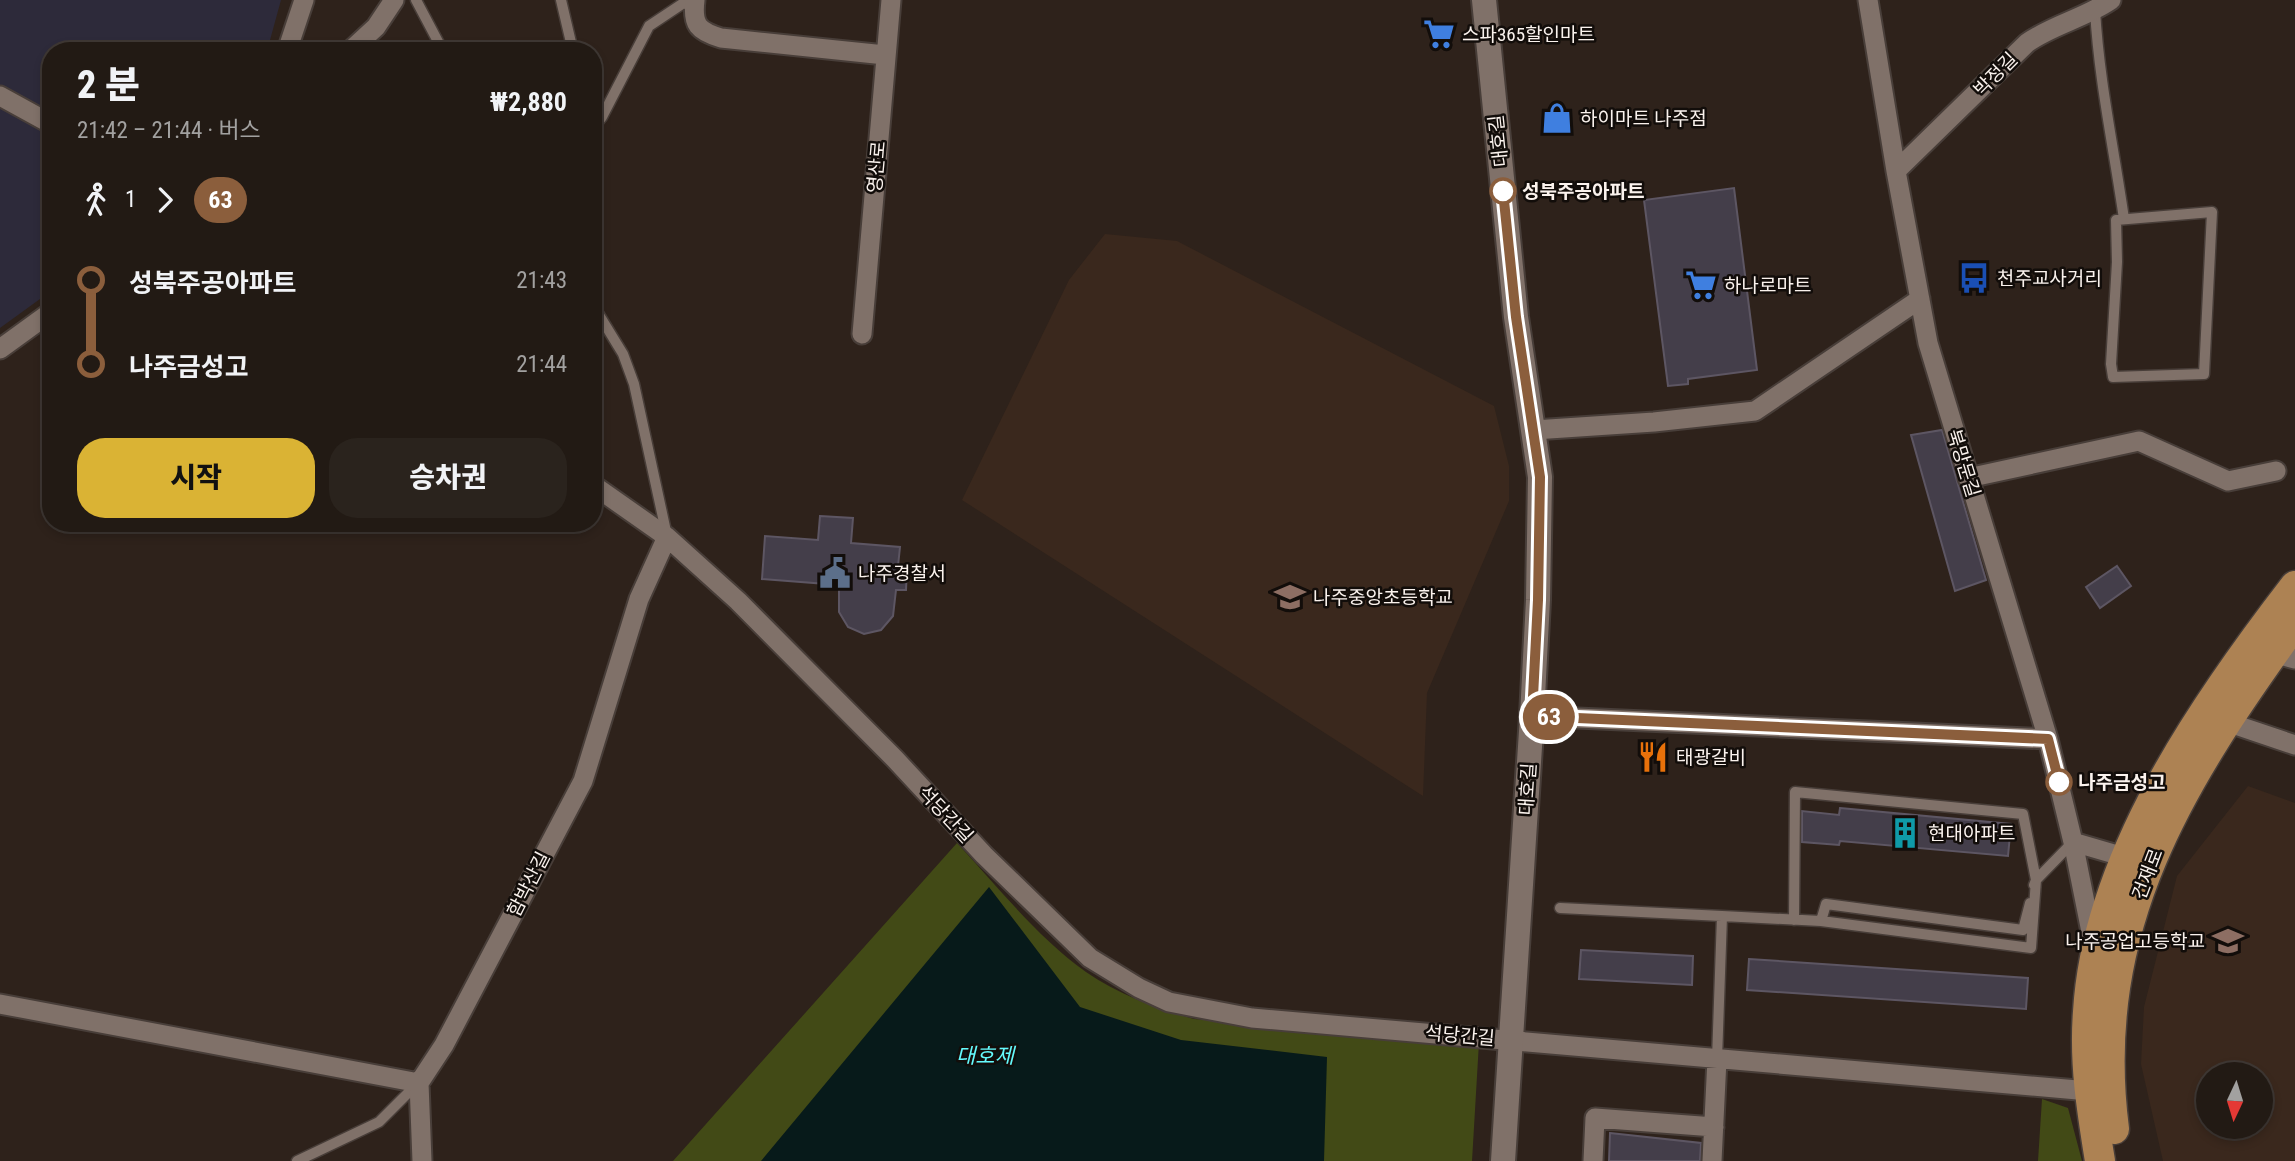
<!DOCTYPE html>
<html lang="ko">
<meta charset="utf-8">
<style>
body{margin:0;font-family:"Roboto Condensed","Noto Sans KR",sans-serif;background:#2a231d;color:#f1f3f6;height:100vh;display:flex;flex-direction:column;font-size:26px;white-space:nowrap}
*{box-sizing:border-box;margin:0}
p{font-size:23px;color:#a2a1a0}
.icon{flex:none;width:38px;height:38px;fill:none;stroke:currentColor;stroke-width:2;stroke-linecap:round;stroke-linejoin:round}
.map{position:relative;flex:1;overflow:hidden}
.drawer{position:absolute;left:42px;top:42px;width:560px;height:490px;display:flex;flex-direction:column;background:#221a14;border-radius:28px;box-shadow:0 4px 10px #0003,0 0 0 2px #3f3834}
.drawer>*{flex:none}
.badge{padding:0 14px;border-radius:23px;font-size:24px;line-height:46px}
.needle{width:46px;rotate:184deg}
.fabs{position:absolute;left:2196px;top:1062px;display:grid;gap:14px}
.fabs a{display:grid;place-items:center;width:77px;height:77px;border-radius:50%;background:#221a14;box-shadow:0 4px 10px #0003,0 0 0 2px #3f3834;font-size:35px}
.map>.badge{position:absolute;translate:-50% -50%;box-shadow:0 0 0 4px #fff}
.legs{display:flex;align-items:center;gap:10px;height:77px;padding:0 35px;font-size:23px}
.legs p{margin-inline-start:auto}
.head{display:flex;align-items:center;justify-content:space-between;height:119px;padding:0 35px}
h1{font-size:38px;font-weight:800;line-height:52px}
.primary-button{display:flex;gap:14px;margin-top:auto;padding:14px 35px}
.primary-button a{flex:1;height:80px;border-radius:28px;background:#dab334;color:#111;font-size:28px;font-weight:800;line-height:80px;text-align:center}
.primary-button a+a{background:#2a231d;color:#f1f3f6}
ul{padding:0 35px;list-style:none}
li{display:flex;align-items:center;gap:24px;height:84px;font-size:26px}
li i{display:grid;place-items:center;width:10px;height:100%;margin:0 9px;background:currentColor}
li i::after{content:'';width:18px;height:18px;margin:-9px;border:5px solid;border-radius:50%;background:#221a14}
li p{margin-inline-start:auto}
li:first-child i{background:linear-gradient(#0000 50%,currentColor 0)}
li:last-child i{background:linear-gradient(currentColor 50%,#0000 0)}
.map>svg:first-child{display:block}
</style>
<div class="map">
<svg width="2295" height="1161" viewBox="0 0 2295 1161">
<rect width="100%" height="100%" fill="#2e221b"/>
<!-- commercial -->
<path fill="#2d2a3a" d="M0 0H281L267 51H51V291L0 328Z"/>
<!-- built -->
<path fill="#3a281d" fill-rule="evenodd" d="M1105 234 1177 241 1494 406 1509 466V501L1427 693 1423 796 962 500 1069 280Z
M2248 786 2295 803V1161H2163L2141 1064 2144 1007 2177 876ZM2208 1074H2261V1127H2208Z"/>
<!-- green -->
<path fill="#424a16" d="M957 843C998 887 1037 937 1086 972 1118 994 1157 1009 1194 1019L1479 1042 1472 1161H673Z
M2042 1099 2068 1108 2082 1161H2038Z"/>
<!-- water -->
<path fill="#071a1a" d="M989 887 1080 1007 1181 1040 1327 1057 1324 1161H761Z"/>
<!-- building -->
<path fill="#443e4a" stroke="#5d5663" stroke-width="2" d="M1734 188 1757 370 1688 379V384L1668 386 1644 200Z
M1942 430 1986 580 1955 591 1911 435Z
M820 516 853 518 851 543 900 547 898 566 907 567 906 590H896L893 616 881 630 864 634 848 627 839 612V585L762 579 765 536 818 540Z
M2117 566 2131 586 2100 608 2086 587Z
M1840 808 2011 824 2008 856 1840 841 1839 845 1802 842V811L1839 815Z
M1581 950 1693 956 1692 985 1579 979Z
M1749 959 2028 978 2026 1009 1747 990Z
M1610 1133 1701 1143 1700 1161H1609Z"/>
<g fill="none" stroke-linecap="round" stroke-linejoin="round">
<defs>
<path id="service" d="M416 0 443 51
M561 0 573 51
M2095 10C2099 81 2114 149 2124 219
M593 99 602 117 649 26 682 4 695 3
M593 128 602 117
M2212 212 2204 374 2113 377 2111 364 2117 262 2116 220Z
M593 305 623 354 634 384 667 536
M2034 885 2036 880 2073 842
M1560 908 1722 916
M1794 920 1795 792 2023 814 2036 880 2031 948 1821 921
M1717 1059 1722 916 1821 921 1826 904 2023 930 2030 903
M297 1161 379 1122 418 1083"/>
<path id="minor" d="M695 0C692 25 698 31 721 38L885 55
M1868 0 1896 171 1928 343 2048 739 2073 842 2138 861
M287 51 304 0
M350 51 376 27 394 0
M0 96 51 124
M1896 171 2027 43C2052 25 2085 18 2111 0
M862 334 891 0
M0 349 51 312
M1534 430 1654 422 1755 411 1920 299
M1968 478 2139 441 2228 481 2276 471
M593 485 667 537 738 601 895 759 984 855 1090 958 1139 988 1169 1002 1252 1018 2089 1091
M2273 653 2295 659
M1532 716 2048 739
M2218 719 2295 745
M2073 842 2094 947
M0 1004 419 1083 422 1161
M419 1083 444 1045 583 781 639 599 667 537
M1593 1161 1595 1118 1714 1127
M1712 1161 1717 1059"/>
<path id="tertiary" d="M1484 0 1516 317 1540 477 1538 600 1532 716 1503 1161"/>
<path id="primary" d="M2114 1129C2088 925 2181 781 2295 623
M2100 1161C2092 1112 2084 1063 2088 1012 2097 858 2203 705 2295 586"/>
</defs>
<!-- service casing -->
<use href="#service" stroke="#483e39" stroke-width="13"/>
<!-- minor casing -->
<use href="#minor" stroke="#483e39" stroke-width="23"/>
<!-- tertiary casing -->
<use href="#tertiary" stroke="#483e39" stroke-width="28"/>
<!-- primary casing -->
<use href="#primary" stroke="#483e39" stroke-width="33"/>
<!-- service -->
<use href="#service" stroke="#807169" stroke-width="10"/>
<!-- minor -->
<use href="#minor" stroke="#807169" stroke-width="19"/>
<!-- tertiary -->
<use href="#tertiary" stroke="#807169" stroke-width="24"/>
<!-- primary -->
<use href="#primary" stroke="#ad8253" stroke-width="30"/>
</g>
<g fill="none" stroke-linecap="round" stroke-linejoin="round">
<defs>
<path id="line-1" d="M1503 191 1516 317 1540 477 1538 600 1532 716 2048 739 2059 782"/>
</defs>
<!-- line-1 casing -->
<use href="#line-1" stroke="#fff" stroke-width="16"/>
<!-- line-1 -->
<use href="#line-1" stroke="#8b5e3c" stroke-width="10"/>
</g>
<!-- icons -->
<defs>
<symbol id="supermarket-bare" viewBox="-9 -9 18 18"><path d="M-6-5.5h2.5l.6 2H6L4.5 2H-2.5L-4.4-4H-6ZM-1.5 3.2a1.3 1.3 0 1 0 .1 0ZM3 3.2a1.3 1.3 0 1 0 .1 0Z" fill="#3f7fe0" stroke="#120d0a" stroke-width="2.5" paint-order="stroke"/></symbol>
<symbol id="shop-bare" viewBox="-9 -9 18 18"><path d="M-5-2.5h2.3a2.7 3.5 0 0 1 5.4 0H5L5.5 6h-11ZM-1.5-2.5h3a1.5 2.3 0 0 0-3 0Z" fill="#3f7fe0" stroke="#120d0a" stroke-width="2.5" paint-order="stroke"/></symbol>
<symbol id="bus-bare" viewBox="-9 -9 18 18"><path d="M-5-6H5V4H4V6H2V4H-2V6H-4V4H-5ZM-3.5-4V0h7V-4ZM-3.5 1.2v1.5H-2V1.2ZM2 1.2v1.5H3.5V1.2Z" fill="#1a4fb4" stroke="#120d0a" stroke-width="2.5" paint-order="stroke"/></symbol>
<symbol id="civic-bare" viewBox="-9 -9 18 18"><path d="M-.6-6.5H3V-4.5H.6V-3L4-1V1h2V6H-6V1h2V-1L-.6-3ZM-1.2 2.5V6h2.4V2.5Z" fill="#5c6f8a" stroke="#120d0a" stroke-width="2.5" paint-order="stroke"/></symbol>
<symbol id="school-bare" viewBox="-9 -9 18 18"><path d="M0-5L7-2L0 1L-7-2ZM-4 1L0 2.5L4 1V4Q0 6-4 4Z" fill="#8d6e63" stroke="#120d0a" stroke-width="2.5" paint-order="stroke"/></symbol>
<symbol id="restaurant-bare" viewBox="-9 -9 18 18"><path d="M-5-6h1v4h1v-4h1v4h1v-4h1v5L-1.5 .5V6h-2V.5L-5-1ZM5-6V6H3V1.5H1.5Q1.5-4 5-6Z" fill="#e8710a" stroke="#120d0a" stroke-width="2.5" paint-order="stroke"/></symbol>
<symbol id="building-bare" viewBox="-9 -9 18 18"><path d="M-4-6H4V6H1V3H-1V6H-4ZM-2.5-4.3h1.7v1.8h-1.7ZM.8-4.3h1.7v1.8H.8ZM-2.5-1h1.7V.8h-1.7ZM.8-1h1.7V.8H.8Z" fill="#0f9aa8" stroke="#120d0a" stroke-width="2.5" paint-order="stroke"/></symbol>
</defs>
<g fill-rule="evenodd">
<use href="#supermarket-bare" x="1417" y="12" width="44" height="44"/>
<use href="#shop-bare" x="1535" y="96" width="44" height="44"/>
<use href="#bus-bare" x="1952" y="256" width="44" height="44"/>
<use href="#supermarket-bare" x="1679" y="263" width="44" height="44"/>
<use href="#civic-bare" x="813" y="551" width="44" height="44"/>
<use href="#school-bare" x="1268" y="575" width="44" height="44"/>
<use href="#restaurant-bare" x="1631" y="735" width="44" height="44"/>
<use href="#building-bare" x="1883" y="811" width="44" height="44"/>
<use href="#school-bare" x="2206" y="919" width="44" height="44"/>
</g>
<!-- markers -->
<g fill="#fff" stroke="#8b5e3c" stroke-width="3.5">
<circle cx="1503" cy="191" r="12"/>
<circle cx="2059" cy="782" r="12"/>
</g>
<g text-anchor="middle" stroke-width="5" stroke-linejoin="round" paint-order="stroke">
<!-- poi labels -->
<g font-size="19" fill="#faf2ed" stroke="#120d0a" text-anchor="start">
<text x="1462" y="41">스파365할인마트</text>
<text x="1580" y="125">하이마트 나주점</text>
<text x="1997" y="285">천주교사거리</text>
<text x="1724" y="292">하나로마트</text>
<text x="858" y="580">나주경찰서</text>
<text x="1313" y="604">나주중앙초등학교</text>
<text x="1676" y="764">태광갈비</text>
<text x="1928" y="840">현대아파트</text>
<text x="2205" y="948" text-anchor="end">나주공업고등학교</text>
</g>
<!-- street labels -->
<g font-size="19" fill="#faf2ed" stroke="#120d0a">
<text transform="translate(1995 74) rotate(-45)" y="7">박정길</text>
<text transform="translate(1498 141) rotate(-96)" y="7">대호길</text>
<text transform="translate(876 167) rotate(-85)" y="7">영산로</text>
<text transform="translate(1964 463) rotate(73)" y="7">북망문길</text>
<text transform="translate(1527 789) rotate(-86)" y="7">대호길</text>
<text transform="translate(946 814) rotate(47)" y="7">석당간길</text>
<text transform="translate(2147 874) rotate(-69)" y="7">건재로</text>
<text transform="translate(528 884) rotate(-63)" y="7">함박산길</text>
<text transform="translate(1460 1035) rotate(5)" y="7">석당간길</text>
</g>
<!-- stop labels -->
<g font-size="19" font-weight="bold" fill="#faf2ed" stroke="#120d0a" text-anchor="start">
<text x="1522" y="198">성북주공아파트</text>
<text x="2078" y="789">나주금성고</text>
</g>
<!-- water labels -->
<g font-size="21" font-style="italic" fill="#64fafd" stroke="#120d0a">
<text x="985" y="1063">대호제</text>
</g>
</g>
</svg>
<div class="fabs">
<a><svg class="needle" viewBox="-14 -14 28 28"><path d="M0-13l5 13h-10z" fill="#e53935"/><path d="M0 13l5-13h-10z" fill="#a2a1a0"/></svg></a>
</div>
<b class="badge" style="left:1549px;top:717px;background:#8b5e3c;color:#fff">63</b>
<section class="drawer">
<div class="head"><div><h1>2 분</h1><p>21:42 – 21:44 · 버스</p></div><b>₩2,880</b></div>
<div class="legs"><svg class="icon" aria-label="walk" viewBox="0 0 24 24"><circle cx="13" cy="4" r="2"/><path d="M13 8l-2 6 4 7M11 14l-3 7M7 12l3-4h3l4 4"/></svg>1<svg class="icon" aria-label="forward" viewBox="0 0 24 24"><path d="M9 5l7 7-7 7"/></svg><b class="badge" style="background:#8b5e3c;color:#fff">63</b></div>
<ul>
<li><i style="color:#8b5e3c"></i><b>성북주공아파트</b><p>21:43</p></li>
<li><i style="color:#8b5e3c"></i><b>나주금성고</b><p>21:44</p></li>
</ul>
<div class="primary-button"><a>시작</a><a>승차권</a></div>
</section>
</div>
